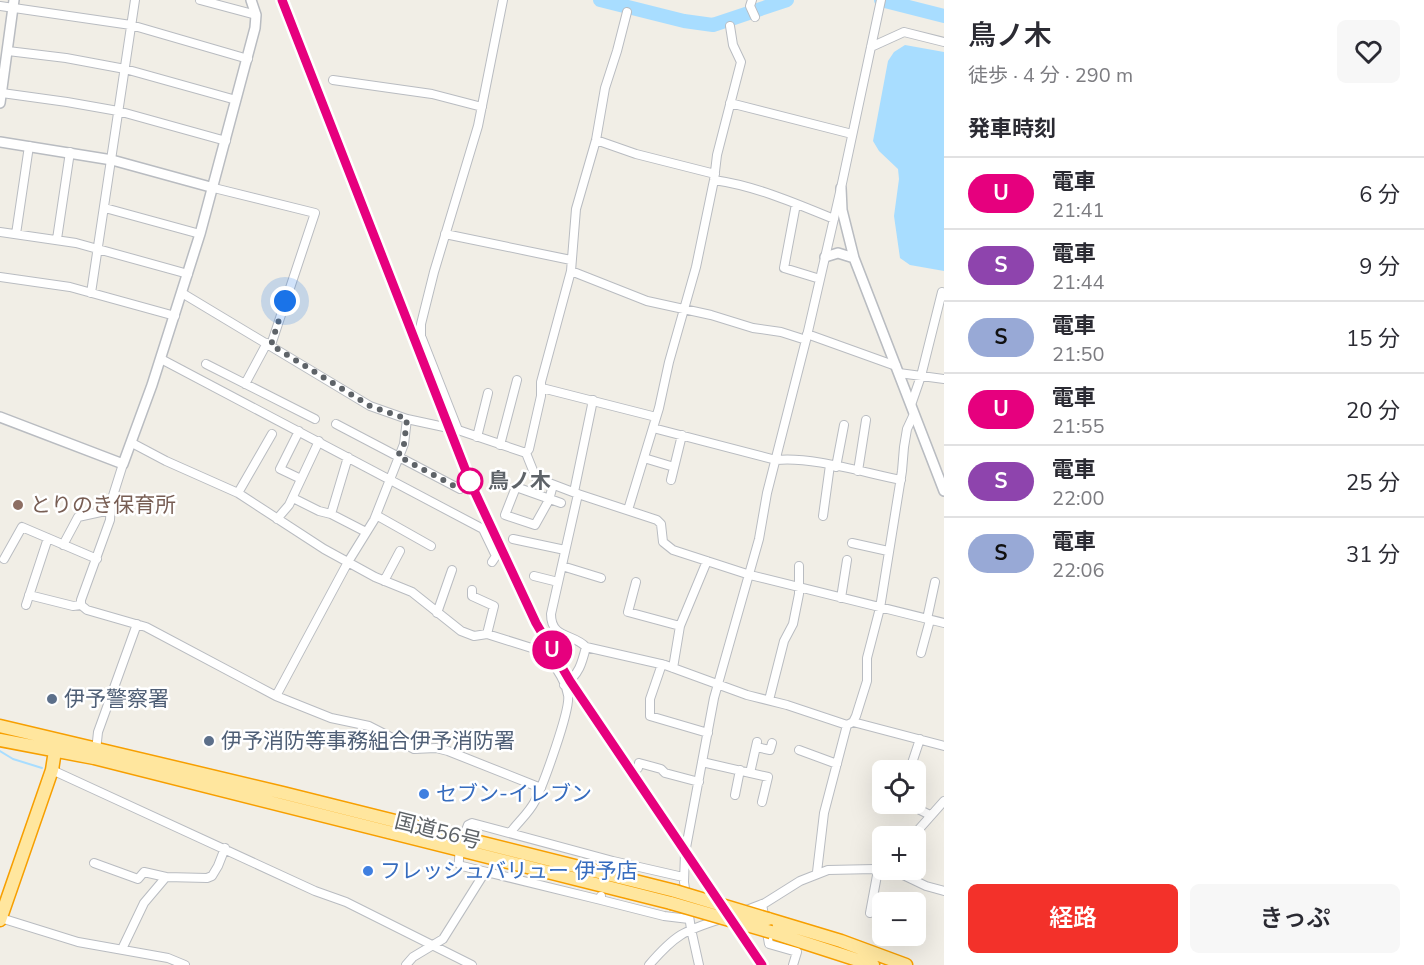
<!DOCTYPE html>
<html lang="ja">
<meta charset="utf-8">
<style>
body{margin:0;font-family:"Nunito Sans","Noto Sans JP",sans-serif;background:#f7f7f7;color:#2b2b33;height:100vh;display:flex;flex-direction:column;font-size:22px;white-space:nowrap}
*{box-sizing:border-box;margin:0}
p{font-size:20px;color:#7c7c81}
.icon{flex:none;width:33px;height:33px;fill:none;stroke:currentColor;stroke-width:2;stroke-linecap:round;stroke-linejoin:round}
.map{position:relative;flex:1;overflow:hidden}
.side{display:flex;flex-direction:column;background:#fff;width:480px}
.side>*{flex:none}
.badge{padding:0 12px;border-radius:20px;font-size:21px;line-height:39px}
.tools{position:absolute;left:872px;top:760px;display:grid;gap:12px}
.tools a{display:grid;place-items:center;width:54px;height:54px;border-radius:9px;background:#fff;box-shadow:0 6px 24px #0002;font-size:30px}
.you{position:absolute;width:30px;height:30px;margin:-15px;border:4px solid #fff;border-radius:50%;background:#1a73e8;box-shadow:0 0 0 9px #1a73e833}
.map>.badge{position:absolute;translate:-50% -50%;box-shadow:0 0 0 3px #fff}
h2{padding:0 24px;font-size:22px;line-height:54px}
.round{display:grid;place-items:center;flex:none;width:63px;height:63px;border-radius:9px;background:#f7f7f7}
.head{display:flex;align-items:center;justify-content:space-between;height:102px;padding:0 24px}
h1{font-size:28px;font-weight:600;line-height:45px}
.primary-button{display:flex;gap:12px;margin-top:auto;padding:12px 24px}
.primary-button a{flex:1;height:69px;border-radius:9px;background:#f3312a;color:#fff;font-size:24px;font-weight:600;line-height:69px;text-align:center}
.primary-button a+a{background:#f7f7f7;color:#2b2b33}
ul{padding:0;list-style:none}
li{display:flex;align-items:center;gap:18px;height:72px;padding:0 24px;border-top:2px solid #e1e1e2}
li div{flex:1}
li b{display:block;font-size:22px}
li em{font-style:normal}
li .badge{min-width:66px;font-weight:700;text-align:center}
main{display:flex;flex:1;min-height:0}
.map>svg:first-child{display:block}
</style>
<main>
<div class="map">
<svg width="944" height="965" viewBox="0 0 944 965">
<rect width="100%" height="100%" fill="#f1eee6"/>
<!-- water -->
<path fill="#a8ddff" d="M905 45 944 52V271L910 265 900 258 894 216 899 179 898 169 879 151 873 141 888 61 894 52Z"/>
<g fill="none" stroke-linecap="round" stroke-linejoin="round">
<!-- stream -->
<path stroke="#a8ddff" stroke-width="2" d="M0 751 13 759 42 768"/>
<!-- river -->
<path stroke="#a8ddff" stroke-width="14" d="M600 0 684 21 713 25 787 0
M881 0 944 16"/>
<defs>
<path id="minor" d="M200 0 256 15
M752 0 750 6 755 17
M0 6 131 25 248 59
M871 47 904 32 944 42
M8 51 66 58 125 69 236 100
M333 80 432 94 482 107
M2 93 67 102 118 111 226 141
M730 103 852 134
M596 140 636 154 715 174
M714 180C756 186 795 203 834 219
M214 188 315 213 271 345
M796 204 784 268 820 279
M105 208 200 234
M0 232 76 243 188 274
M16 234 29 146
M445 234 571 260
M57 239 70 152
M571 271 647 301 711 315 753 328 781 332 806 340
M0 277 70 287 175 316
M91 293 135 0
M182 293 370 406 407 419 458 430 526 453 536 478 578 494 657 520 661 524 663 542 673 550 750 575 944 623
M807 334 896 366
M161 359 483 529 496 556 492 562
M206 364 315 419
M899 373 944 379
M245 384 267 343
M542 388 656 417
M911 405 921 376 942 292
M336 424 460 489
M653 428 776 460C811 456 865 473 901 480
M458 430 421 336V324L434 272 478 126 503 0
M299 431 280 469 301 479
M477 437 488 393
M132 443 166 461 238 493 324 549 375 577 412 592 461 631 474 636 487 634 538 650C552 659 565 679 568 695 571 709 543 785 535 801 529 813 518 822 510 833
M500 445 517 380
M526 453 529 449 541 396V382L571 271 576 209 596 140 605 88 617 51 627 12
M644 458 674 467
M123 464 111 502 110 520 81 600V605L87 610 146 627 276 696 331 718 369 726 414 749 436 748 448 751 541 788
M836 467 844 425
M858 471 866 420
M671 480 682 435
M553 485 549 500 535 525 505 515 516 487 561 503
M574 492 593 400
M238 493 272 434
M578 494 551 614C551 639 573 633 586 647L665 665 747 695 787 705 847 725
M293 498 319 511 331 514 366 532
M628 510 659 408 669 362 696 267 714 180 717 155 741 62 733 45 730 26
M331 514 348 457
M376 515 431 546
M823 516 830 465
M277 519 289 505 319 441
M513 539 565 550
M852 543 888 551
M63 545 78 517 110 510
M4 559 22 527 97 559
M562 566 601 578
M534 576 558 582
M384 581 400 551
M636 582 628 612 680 626
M472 590V596L494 606 487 634
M29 595 73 606 81 605
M841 598 847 560
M26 605 48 538
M437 613 452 570
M927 619 935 582
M921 653 930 620
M662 664 650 699V716L708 733
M673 668 680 626 707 561
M564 685C579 675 582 663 586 647
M276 696 348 562 374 520 404 444 407 419
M769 700 784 641 793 624 799 594V566
M853 722 944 746
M756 747 770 750 772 743
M799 750 837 764
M96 751 98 732 137 624
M702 762 768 777 762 802
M638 768 639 763 661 769 665 773 699 782
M52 770 315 891 346 902 472 965
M906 771 912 763 920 739
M750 773 757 742
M735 795 740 770
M908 804 930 815
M912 837 944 801
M613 861 683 877
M94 863 138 879 144 872 166 877
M817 872 824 813 847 725 853 722 856 716 867 681V658L880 608 902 471 904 447 907 429 914 414
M601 896V900L462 866 459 864C458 851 463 837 468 825L472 823 613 861 612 863
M601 900 664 916 689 919
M762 904 769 944 797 952 793 965
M744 911 765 903 800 881 828 870 875 869 903 875 926 886 944 891
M870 913 878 870
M1 918 78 942 168 958 185 965
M122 949 144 903 166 877 207 878 212 876 218 866 225 848
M406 965 413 957 443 939 485 872
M649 965C675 935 683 931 721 919
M699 965 691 929 684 882 685 853 714 698 759 539 767 493 806 340 841 188 881 0"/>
<path id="tertiary" d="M0 103 14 0
M0 142 112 160 214 188
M841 188 842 210 854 258 944 491
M825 257 838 253 854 258
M0 417 123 464 152 385 200 234 255 28 256 15 251 0"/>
<path id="trunk" d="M0 726 283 793 675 891
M0 740 94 758 671 903
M768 919 841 941 906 965
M0 920 52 770 56 744
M771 932 873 965"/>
</defs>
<!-- minor casing -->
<use href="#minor" stroke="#b9bcc1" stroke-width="10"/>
<!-- tertiary casing -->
<use href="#tertiary" stroke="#b9bcc1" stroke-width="12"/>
<!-- trunk casing -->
<use href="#trunk" stroke="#f79f00" stroke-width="15"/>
<!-- minor -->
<use href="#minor" stroke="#fff" stroke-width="8"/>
<!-- tertiary -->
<use href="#tertiary" stroke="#fff" stroke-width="9"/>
<!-- trunk -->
<use href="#trunk" stroke="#ffe69e" stroke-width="12"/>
<defs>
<path id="rail" d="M282 0 471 484 536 623 570 681 762 965"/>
</defs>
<!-- rail casing -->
<use href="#rail" stroke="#b5b6b7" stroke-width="4.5"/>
<!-- rail -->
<use href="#rail" stroke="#fff" stroke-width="2" stroke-dasharray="7" stroke-linecap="butt"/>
<defs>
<path id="trunk-bridge" d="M675 891 768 919
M671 903 771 932"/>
</defs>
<!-- trunk-bridge casing -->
<use href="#trunk-bridge" stroke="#f79f00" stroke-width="15" stroke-linecap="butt"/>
<!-- trunk-bridge -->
<use href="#trunk-bridge" stroke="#ffe69e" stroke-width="12"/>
</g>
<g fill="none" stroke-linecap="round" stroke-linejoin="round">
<defs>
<path id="line" d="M282 0 471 484 536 623 570 681 762 965"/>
</defs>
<!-- line casing -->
<use href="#line" stroke="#fff" stroke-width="14"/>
<!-- line -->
<use href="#line" stroke="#e6007e" stroke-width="9"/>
<!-- walk -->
<path stroke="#5e6368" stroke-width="6" stroke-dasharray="0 10.8" d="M285 301 271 345 370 406 407 419 404 444 398 456 460 489 470 481"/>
</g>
<!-- markers -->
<circle fill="#fff" stroke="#e6007e" stroke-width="3" cx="470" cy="481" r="12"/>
<circle fill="#8d6e63" stroke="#fff" stroke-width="2" cx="18" cy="505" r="6"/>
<g fill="#5c6f8a" stroke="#fff" stroke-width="2">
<circle cx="52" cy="699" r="6"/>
<circle cx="209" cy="741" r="6"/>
</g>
<g fill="#3f7fe0" stroke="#fff" stroke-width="2">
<circle cx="424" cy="794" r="6"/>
<circle cx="368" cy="871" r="6"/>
</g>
<g text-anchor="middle" stroke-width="5" stroke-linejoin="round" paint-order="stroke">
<!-- stop labels -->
<g font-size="21" font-weight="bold" fill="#5e6368" stroke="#fff" text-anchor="start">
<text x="488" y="488">鳥ノ木</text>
</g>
<!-- education labels -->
<g font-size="21" fill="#785e54" stroke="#fff" text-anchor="start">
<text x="30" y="512">とりのき保育所</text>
</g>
<!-- service labels -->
<g font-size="21" fill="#4e5e75" stroke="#fff" text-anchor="start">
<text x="64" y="706">伊予警察署</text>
<text x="221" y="748">伊予消防等事務組合伊予消防署</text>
</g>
<!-- shop labels -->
<g font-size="21" fill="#366cbe" stroke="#fff" text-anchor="start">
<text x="436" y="801">セブン-イレブン</text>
<text x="380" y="878">フレッシュバリュー 伊予店</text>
</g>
<!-- street labels -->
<g font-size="21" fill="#5e6368" stroke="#fff">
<text transform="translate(438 831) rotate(14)" y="7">国道56号</text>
</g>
</g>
</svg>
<div class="tools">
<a><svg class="icon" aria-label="locate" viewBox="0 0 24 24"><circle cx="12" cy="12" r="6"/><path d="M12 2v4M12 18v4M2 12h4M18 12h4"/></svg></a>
<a>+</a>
<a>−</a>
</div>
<div class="you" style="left:285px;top:301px"></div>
<b class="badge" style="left:552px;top:650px;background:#e6007e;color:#fff">U</b>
</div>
<section class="side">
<div class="head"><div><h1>鳥ノ木</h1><p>徒歩 · 4 分 · 290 m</p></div><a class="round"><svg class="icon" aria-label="heart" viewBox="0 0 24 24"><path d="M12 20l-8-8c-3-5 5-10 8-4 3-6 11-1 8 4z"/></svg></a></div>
<h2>発車時刻</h2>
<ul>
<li><span class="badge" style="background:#e6007e;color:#fff">U</span><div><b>電車</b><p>21:41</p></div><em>6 分</em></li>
<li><span class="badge" style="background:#8e44ad;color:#fff">S</span><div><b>電車</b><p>21:44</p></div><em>9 分</em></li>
<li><span class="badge" style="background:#98a9d6;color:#111">S</span><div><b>電車</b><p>21:50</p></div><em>15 分</em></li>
<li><span class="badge" style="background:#e6007e;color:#fff">U</span><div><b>電車</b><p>21:55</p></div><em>20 分</em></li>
<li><span class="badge" style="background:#8e44ad;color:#fff">S</span><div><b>電車</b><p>22:00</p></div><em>25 分</em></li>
<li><span class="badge" style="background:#98a9d6;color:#111">S</span><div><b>電車</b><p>22:06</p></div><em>31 分</em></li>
</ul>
<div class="primary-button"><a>経路</a><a>きっぷ</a></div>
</section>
</main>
